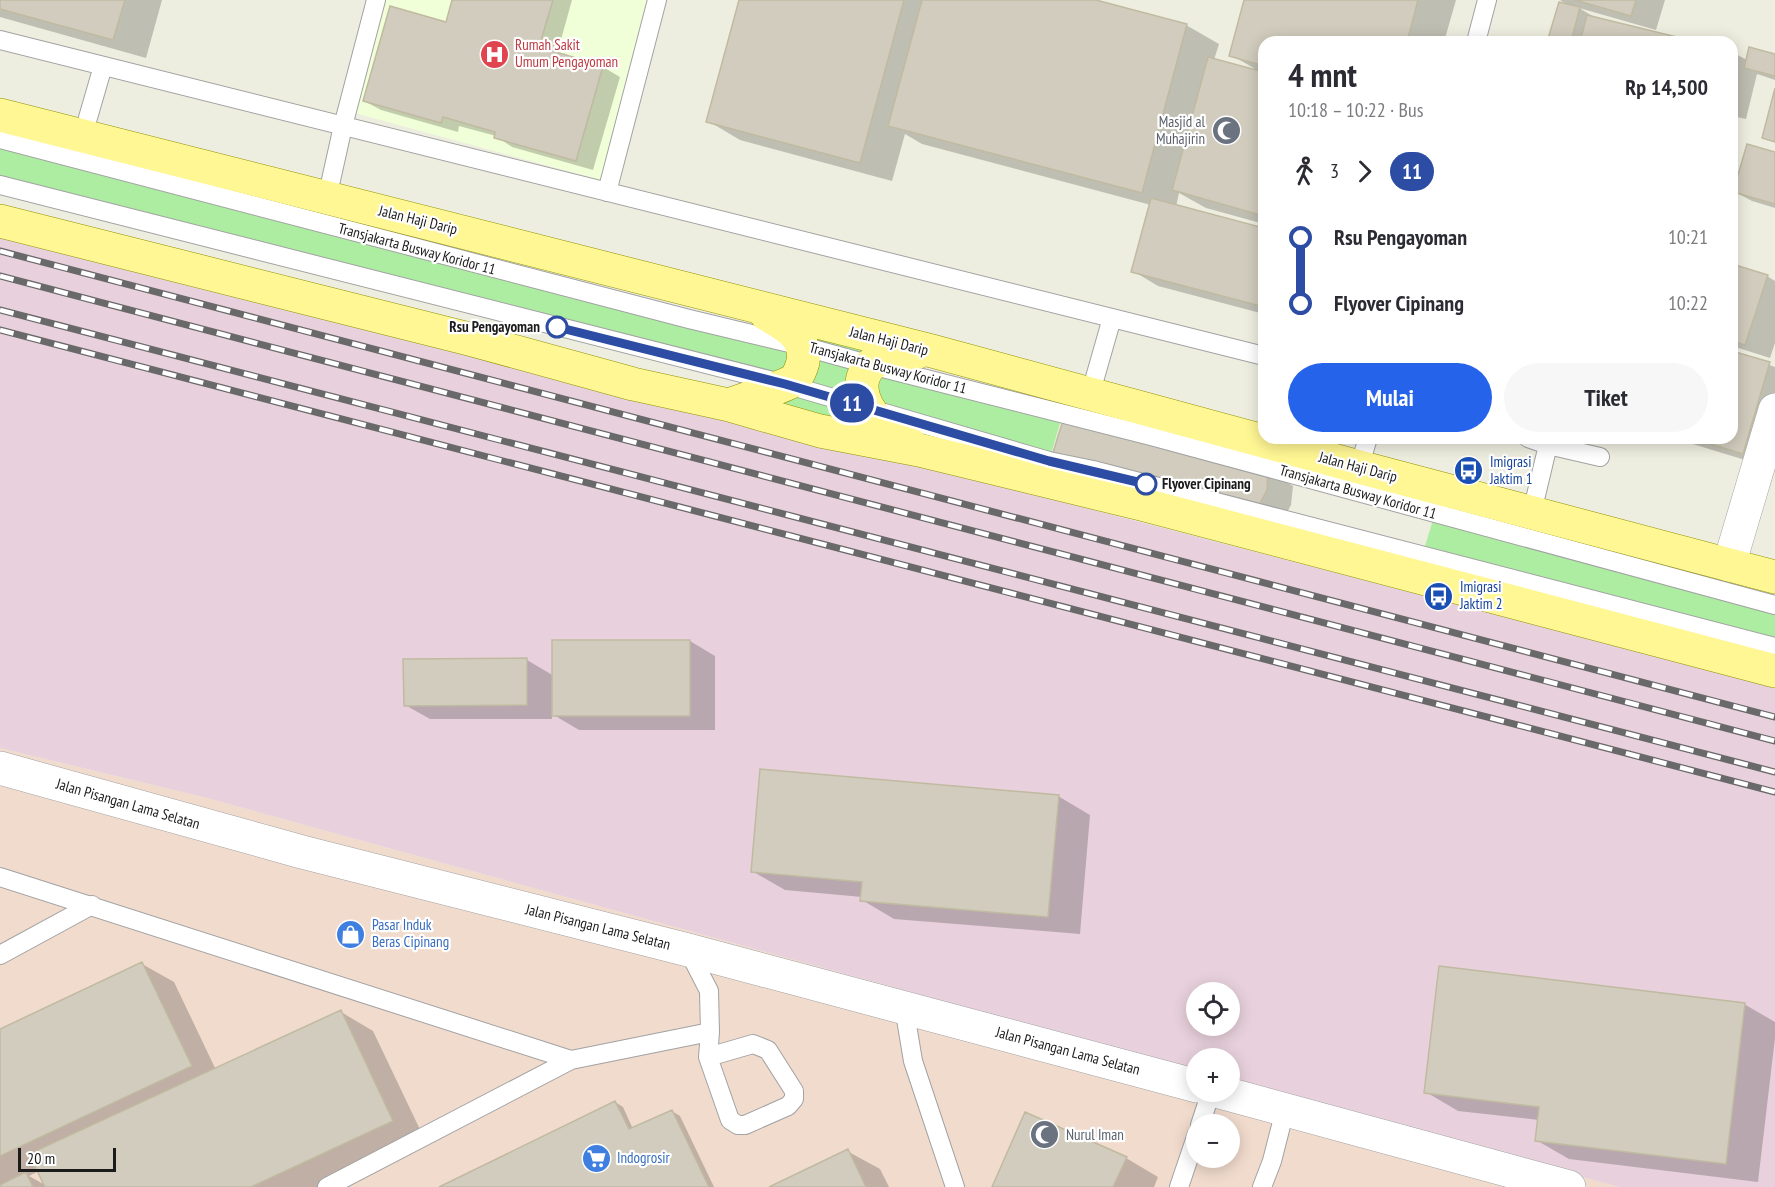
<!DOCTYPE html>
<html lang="id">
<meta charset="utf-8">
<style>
body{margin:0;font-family:"PT Sans Narrow",sans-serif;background:#f7f7f7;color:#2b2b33;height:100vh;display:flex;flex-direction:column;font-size:22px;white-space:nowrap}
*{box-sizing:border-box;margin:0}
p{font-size:20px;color:#7c7c81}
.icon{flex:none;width:33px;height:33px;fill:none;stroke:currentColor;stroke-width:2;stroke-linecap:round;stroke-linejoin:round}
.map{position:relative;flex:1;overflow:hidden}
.details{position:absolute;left:1258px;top:36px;width:480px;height:408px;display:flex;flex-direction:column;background:#fff;border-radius:18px;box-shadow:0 3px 15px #0003}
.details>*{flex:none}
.badge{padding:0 12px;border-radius:20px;font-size:21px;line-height:39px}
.buttons{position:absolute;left:1186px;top:982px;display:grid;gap:12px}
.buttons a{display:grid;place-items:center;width:54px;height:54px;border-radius:50%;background:#fff;box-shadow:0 3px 15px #0003;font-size:30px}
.scale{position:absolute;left:18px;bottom:15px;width:98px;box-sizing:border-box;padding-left:6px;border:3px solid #1b1b1b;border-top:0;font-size:16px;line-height:21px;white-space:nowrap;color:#1b1b1b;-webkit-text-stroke:4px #fff;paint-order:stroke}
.map>.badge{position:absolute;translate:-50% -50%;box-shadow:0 0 0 3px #fff}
.legs{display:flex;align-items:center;gap:9px;height:66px;padding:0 30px;font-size:20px}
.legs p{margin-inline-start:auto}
.summary{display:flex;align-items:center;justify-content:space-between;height:102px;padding:0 30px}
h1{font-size:33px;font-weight:600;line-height:45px}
.cta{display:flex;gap:12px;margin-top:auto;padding:12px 30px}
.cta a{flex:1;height:69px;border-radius:36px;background:#2563eb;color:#fff;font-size:24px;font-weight:600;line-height:69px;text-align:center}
.cta a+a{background:#f7f7f7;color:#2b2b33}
ul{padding:0 30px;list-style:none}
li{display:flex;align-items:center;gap:21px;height:66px;font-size:22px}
li i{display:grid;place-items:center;width:9px;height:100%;margin:0 8px;background:currentColor}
li i::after{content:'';width:15px;height:15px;margin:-8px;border:4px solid;border-radius:50%;background:#fff}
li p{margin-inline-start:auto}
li:first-child i{background:linear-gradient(#0000 50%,currentColor 0)}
li:last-child i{background:linear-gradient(currentColor 50%,#0000 0)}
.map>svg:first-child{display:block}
</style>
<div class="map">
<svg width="1775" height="1187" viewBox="0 0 1775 1187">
<rect width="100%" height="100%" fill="#eeeee0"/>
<!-- commercial -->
<path fill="#f1dbcd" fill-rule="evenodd" d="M0 748 207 798 1197 1071V1092L1230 1080 1619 1187H0ZM1197 1125H1230V1158H1197Z"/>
<!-- industrial -->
<path fill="#e8d1dc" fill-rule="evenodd" d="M0 226 1775 687V1187H1619L1230 1080V1059H1197V1071L207 798 0 748ZM1197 993H1230V1026H1197Z"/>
<!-- education -->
<path fill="#f1ffd8" d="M369 0H648L601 180 340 109Z"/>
<!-- grass -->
<path fill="#aceda1" d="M0 139 766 337 752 306 881 358 1063 413 1049 461 872 408 919 450 729 405 773 388 0 184Z
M1435 513 1775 604V647L1422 556Z"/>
<!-- shadow -->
<path fill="#0003" fill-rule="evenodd" d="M0 0H162L146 58 0 17Z
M454 0H572L557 54 603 67 620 77 593 170 512 147 496 136 459 126 458 132 381 110 364 101 447 23Z
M741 0H1090L1186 25 1219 44 1214 60 1257 70 1231 55 1246 0H1456L1444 42H1264V224L1206 208 1179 193 1176 207 1264 230V314L1158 286 1133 271 1151 205 922 144 905 134 892 181 740 140 708 121Z
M1560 0H1665L1656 30 1579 8 1596 18 1690 42H1549L1568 5Z
M1732 52 1747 60 1775 56V80L1757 74 1746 119 1732 116Z
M1775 153V208L1752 201 1735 192Z
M1732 265 1767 276 1775 281V343L1770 358 1732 346Z
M1732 352 1775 367V443L1768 467 1673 438H1732Z
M1268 471 1293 486 1291 505 1281 524 1078 472Z
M690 641 715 656V730H579L552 714V719H430L405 705 527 660 554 676Z
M1058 796 1090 815 1080 934 894 919 862 900V897L785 890 752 871Z
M142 964 174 982 216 1070 341 1012 373 1031 425 1140 323 1187H0V1031ZM39 1171 45 1185 29 1176Z
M1744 1004 1775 1022V1038L1758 1182 1569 1159 1536 1140 1539 1120 1458 1111 1426 1092Z
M615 1102 623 1107 633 1129 672 1111 680 1116 714 1187H442Z
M847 1151 880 1169 889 1187H773Z
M1126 1158 1158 1177 1154 1187H993Z"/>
<!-- building -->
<path fill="#d1ccbd" stroke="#c0baa1" stroke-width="1.5" d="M0 0H125L113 40 0 9Z
M452 0H553L539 47 603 66 576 161 494 138 495 132 443 117 441 123 363 101 390 6 446 22Z
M739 0H904L860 163 706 122Z
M922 0H1096L1187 24 1142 193 888 126Z
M1244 0H1418L1407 42H1264V66L1229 56Z
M1575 0H1636L1631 16Z
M1559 2 1580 7 1571 42H1547Z
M1587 15 1697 42H1580Z
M1749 47 1775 54V76L1744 68Z
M1208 57 1264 72V216L1172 190Z
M1775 88V142L1762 138Z
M1747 144 1775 152V204L1733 192Z
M1151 198 1264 228V307L1131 272Z
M1732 264 1768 275 1745 345 1732 341Z
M1732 351 1770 362 1743 454 1691 438H1732Z
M1064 417 1268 470 1267 490 1256 511 1051 459Z
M552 640H690V716H552Z
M527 658V705L404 706 403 659Z
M760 769 1059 795 1048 917 860 901 862 882 751 872Z
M142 962 192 1066 0 1156V1029Z
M1439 966 1745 1003 1726 1164 1535 1141 1539 1107 1424 1093Z
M341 1010 393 1121 251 1187H45L29 1154Z
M615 1101 629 1129 672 1110 709 1187H439Z
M1025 1112 1127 1157 1113 1187H992Z
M848 1149 866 1187H769Z
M26 1172 33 1187H0V1185Z"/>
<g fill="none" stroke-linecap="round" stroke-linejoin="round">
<defs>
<path id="service" d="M0 40 1264 356
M1476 42 1487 0
M83 135 103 66
M0 139 689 319 802 346 871 365 1151 436 1775 605
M0 185 785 384 1049 461 1093 470 1775 647
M607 192 657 0
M327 198 343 126 376 0
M1090 395 1112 318
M1528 438 1548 445
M1359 467 1368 438
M1532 512 1548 445 1600 457
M0 877 571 1060
M0 955 92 905
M904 1007 913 1061 955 1187
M708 1057 753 1044 768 1050 794 1091V1099L788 1106 745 1125H738L730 1120 708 1057 710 1032
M1200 1125 1211 1092
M327 1187 571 1060 710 1032 709 991 688 950
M1179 1187 1197 1134
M1262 1187 1272 1161 1285 1110"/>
<path id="minor" d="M1729 565 1775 410"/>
<path id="tertiary" d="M0 768 302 852 688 950 1197 1086
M1220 1092 1569 1187"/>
<path id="primary" d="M0 115 932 351 1359 467 1775 577
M0 221 469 339 633 384 729 405 820 431 919 450 1141 504 1775 671
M729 405C747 398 775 390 791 382 798 378 801 369 803 362 807 336 786 325 766 314
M912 446C902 438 887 430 878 421 860 401 852 373 881 358 892 352 906 353 918 352"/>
</defs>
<!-- service casing -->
<use href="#service" stroke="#a2a2a2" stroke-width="20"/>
<!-- minor casing -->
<use href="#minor" stroke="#a2a2a2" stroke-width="34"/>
<!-- tertiary casing -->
<use href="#tertiary" stroke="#a2a2a2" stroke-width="34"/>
<!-- primary casing -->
<use href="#primary" stroke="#909300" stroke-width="34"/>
<!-- service -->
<use href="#service" stroke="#fff" stroke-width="18"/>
<!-- minor -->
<use href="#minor" stroke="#fff" stroke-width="33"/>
<!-- tertiary -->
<use href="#tertiary" stroke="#fff" stroke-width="33"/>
<!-- primary -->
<use href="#primary" stroke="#fff694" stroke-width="33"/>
<defs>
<path id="rail" d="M0 251 1775 717
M0 276 1775 741
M0 310 1775 772
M0 330 1775 792"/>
</defs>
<!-- rail casing -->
<use href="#rail" stroke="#696969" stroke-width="7"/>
<!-- rail -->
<use href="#rail" stroke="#fff" stroke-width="4.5" stroke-dasharray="14" stroke-linecap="butt"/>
</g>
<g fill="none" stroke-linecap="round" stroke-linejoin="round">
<defs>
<path id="line-1" d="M557 327 785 384 1049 461 1146 484"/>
</defs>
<!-- line-1 casing -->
<use href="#line-1" stroke="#fff" stroke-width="14"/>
<!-- line-1 -->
<use href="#line-1" stroke="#2d4ca4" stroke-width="9"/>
</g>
<!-- icons -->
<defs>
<symbol id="hospital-disc" viewBox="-11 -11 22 22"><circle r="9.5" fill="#e0444e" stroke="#fff"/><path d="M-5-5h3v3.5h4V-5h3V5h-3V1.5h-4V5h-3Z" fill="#fff"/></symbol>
<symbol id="mosque-disc" viewBox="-11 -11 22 22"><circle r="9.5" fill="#6b7280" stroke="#fff"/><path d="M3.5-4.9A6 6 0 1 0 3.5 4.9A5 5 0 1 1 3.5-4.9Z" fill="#fff"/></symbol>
<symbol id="bus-disc" viewBox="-11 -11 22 22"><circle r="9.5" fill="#1a4fb4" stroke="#fff"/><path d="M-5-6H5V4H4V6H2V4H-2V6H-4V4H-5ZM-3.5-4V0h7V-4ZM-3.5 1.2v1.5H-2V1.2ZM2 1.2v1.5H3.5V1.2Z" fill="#fff"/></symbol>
<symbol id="shop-disc" viewBox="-11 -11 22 22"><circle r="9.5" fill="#3f7fe0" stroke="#fff"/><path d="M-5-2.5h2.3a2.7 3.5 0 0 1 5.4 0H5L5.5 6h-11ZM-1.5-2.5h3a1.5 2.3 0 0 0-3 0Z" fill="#fff"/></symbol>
<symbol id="supermarket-disc" viewBox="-11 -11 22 22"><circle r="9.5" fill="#3f7fe0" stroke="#fff"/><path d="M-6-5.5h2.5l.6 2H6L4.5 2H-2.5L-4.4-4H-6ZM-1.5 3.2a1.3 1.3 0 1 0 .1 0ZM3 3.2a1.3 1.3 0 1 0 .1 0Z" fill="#fff"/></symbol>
</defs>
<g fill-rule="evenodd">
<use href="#hospital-disc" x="478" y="38" width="33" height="33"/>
<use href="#mosque-disc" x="1210" y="114" width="33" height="33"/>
<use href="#bus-disc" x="1452" y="454" width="33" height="33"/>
<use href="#bus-disc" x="1422" y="580" width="33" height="33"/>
<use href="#shop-disc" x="334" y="918" width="33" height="33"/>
<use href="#mosque-disc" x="1028" y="1118" width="33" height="33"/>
<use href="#supermarket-disc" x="580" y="1142" width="33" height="33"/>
</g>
<!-- markers -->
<g fill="#fff" stroke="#2d4ca4" stroke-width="3">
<circle cx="557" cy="327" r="10"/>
<circle cx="1146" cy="484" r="10"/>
</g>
<g text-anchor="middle" stroke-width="4.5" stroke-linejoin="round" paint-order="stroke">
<!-- health labels -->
<g font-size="15" fill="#be3a42" stroke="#fff" text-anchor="start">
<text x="515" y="50">Rumah Sakit<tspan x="515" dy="17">Umum Pengayoman</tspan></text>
</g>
<!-- worship labels -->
<g font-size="15" fill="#5b616d" stroke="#fff" text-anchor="end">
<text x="1205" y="127">Masjid al<tspan x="1205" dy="17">Muhajirin</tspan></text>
<text x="1066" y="1140" text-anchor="start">Nurul Iman</text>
</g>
<!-- street labels -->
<g font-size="15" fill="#1b1b1b" stroke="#fff">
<text transform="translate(418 220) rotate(14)" y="5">Jalan Haji Darip</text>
<text transform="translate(417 249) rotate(15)" y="5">Transjakarta Busway Koridor 11</text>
<text transform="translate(889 341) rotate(14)" y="5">Jalan Haji Darip</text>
<text transform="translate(888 368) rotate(15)" y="5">Transjakarta Busway Koridor 11</text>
<text transform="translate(1358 467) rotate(15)" y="5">Jalan Haji Darip</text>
<text transform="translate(1358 492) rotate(16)" y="5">Transjakarta Busway Koridor 11</text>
<text transform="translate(128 804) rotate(16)" y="5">Jalan Pisangan Lama Selatan</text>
<text transform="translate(598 927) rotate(14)" y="5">Jalan Pisangan Lama Selatan</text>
<text transform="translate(1068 1051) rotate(15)" y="5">Jalan Pisangan Lama Selatan</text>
</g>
<!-- stop labels -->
<g font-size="15" font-weight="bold" fill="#1b1b1b" stroke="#fff" text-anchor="end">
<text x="540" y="332">Rsu Pengayoman</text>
<text x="1162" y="489" text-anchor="start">Flyover Cipinang</text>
</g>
<!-- transit labels -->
<g font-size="15" fill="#164399" stroke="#fff" text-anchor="start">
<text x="1490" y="467">Imigrasi<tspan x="1490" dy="17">Jaktim 1</tspan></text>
<text x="1460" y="592">Imigrasi<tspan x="1460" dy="17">Jaktim 2</tspan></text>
</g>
<!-- shop labels -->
<g font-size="15" fill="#366cbe" stroke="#fff" text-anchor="start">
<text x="372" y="930">Pasar Induk<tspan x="372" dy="17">Beras Cipinang</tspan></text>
<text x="617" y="1163">Indogrosir</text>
</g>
</g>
</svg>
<div class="buttons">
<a><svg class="icon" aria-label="locate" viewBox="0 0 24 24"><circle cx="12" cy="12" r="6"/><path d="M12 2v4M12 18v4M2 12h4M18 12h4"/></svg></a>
<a>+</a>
<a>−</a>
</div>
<div class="scale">20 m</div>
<b class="badge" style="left:852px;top:403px;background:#2d4ca4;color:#fff">11</b>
<section class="details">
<div class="summary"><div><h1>4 mnt</h1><p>10:18 – 10:22 · Bus</p></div><b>Rp 14,500</b></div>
<div class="legs"><svg class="icon" aria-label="walk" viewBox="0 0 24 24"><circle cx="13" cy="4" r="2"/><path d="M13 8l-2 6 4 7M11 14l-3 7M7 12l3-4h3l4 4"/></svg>3<svg class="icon" aria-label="forward" viewBox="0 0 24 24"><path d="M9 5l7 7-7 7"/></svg><b class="badge" style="background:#2d4ca4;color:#fff">11</b></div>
<ul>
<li><i style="color:#2d4ca4"></i><b>Rsu Pengayoman</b><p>10:21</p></li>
<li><i style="color:#2d4ca4"></i><b>Flyover Cipinang</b><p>10:22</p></li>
</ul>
<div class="cta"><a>Mulai</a><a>Tiket</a></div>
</section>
</div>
